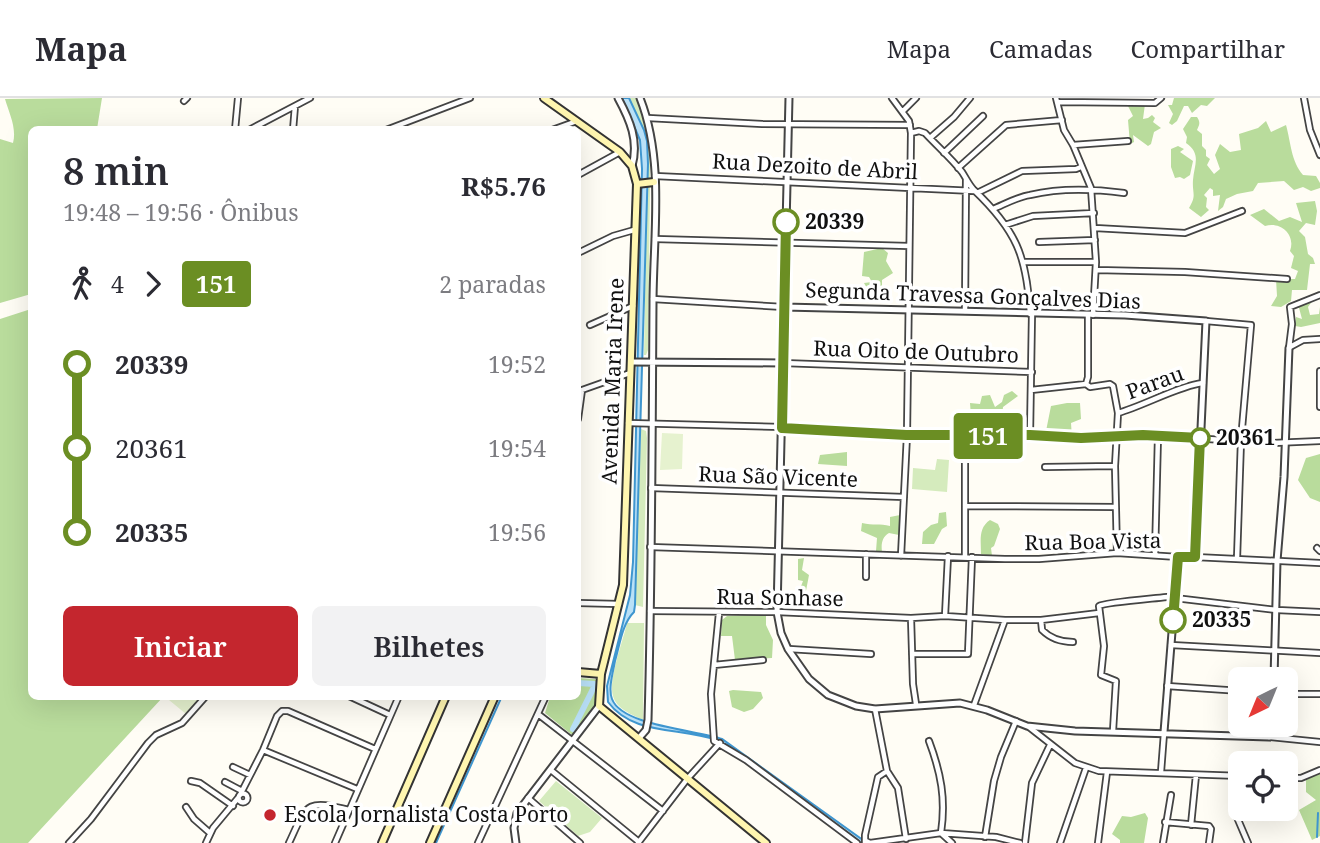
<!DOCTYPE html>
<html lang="pt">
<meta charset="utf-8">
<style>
body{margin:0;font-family:"Noto Serif",serif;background:#f2f2f3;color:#2b2b33;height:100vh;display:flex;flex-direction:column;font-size:26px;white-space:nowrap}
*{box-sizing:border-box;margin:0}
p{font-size:23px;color:#7c7c81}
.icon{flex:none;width:38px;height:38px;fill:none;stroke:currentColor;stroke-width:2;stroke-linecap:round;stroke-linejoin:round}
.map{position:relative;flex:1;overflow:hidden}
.side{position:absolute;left:28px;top:28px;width:553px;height:574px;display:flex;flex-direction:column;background:#fff;border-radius:10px;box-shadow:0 7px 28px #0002}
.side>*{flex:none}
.badge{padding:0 14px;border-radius:5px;font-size:24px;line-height:46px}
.needle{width:46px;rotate:223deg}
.fabs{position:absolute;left:1228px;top:569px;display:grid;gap:14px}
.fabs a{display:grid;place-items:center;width:70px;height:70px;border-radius:10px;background:#fff;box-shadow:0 7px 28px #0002;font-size:35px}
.map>.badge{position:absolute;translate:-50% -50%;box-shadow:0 0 0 4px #fff}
.legs{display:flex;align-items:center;gap:10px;height:77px;padding:0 35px;font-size:23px}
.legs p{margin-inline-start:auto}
.summary{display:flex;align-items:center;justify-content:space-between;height:119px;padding:0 35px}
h1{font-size:38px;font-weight:600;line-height:52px}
.primary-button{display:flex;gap:14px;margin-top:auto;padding:14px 35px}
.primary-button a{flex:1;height:80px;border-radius:10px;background:#c4262e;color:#fff;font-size:28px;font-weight:600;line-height:80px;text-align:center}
.primary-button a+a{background:#f2f2f3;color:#2b2b33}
ul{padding:0 35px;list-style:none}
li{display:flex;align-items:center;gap:24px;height:84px;font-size:26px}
li i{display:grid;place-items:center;width:10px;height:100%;margin:0 9px;background:currentColor}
li i::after{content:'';width:18px;height:18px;margin:-9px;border:5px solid;border-radius:50%;background:#fff}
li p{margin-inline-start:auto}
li:first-child i{background:linear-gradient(#0000 50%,currentColor 0)}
li:last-child i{background:linear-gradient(currentColor 50%,#0000 0)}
header{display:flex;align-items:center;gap:42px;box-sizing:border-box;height:98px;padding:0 35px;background:#fff;border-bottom:2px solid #e1e1e2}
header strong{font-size:33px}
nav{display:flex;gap:38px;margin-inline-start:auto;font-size:24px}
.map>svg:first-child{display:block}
</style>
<header>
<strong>Mapa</strong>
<nav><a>Mapa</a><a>Camadas</a><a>Compartilhar</a></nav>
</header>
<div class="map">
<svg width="1320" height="745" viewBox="0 0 1320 745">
<rect width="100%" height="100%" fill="#fffdf5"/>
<!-- green -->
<path fill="#d5ebbd" d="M629 0H637C647 28 651 53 650 83H647V43Z
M647 88H650L648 252 646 257H644Z
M641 331 646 333 647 340 643 509 635 507 634 502Z
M937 361 949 362 947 394 912 391 913 370 935 372Z
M627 525H644L643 622C633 617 616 611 613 598 608 582 623 543 627 525Z
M556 683 602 720 590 734 578 738 539 703Z"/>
<!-- forest -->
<path fill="#b9dc9c" d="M102 0 97 31 32 32 31 196 0 205V41L13 45C17 30 9 15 5 1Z
M1174 0H1215L1207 8 1201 7 1192 15 1188 8H1184L1177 23 1172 27 1169 25 1173 16 1168 7H1172Z
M1127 6H1145L1143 21 1148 20 1152 17 1155 20 1153 24 1161 30 1154 34 1151 46 1148 48 1133 37 1134 44 1130 46 1128 22 1133 18Z
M1191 19H1197C1201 25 1199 27 1197 32L1202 36V48L1206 52V58L1210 61 1207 67 1214 76 1220 71 1215 57 1220 46 1230 54 1241 52 1239 36 1258 30 1266 23 1271 34 1286 27C1291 45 1291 63 1303 77L1316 78 1320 85V90L1311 93 1303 89 1294 92 1284 83 1258 85 1253 93 1237 96 1226 101 1223 109 1218 113 1220 97 1213 98V92L1210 90 1204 97 1207 100 1206 109 1209 112 1201 119 1189 110C1197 97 1192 96 1193 82 1194 67 1202 56 1186 45L1187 39 1183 31Z
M1178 48 1184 51 1180 54 1193 63 1190 77 1184 81 1180 79 1175 80 1171 69V51Z
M1315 103 1317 113 1315 127 1306 125 1299 133 1305 139 1308 156 1313 160 1315 166H1310L1307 192H1292L1291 203 1281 209 1271 208 1277 198 1276 181H1295L1298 173 1291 170 1294 158 1290 153C1296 137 1281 123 1265 128L1250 117 1264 111 1279 123 1290 119 1302 124 1296 105Z
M882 150 888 155 886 163 893 175 882 182V188L873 192V195L868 192 864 185 872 184 869 179 862 178 864 154Z
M1302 200 1313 202 1308 209 1310 217 1319 216 1320 209V225L1301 229 1295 228 1296 219 1302 221 1298 206Z
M31 211 32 598 163 599 28 745H0V221Z
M1012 293 1018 298 1003 309 1002 319 994 320V331L983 335 972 332 970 305 980 306 982 298 990 297 995 309 1002 304 1004 297Z
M1067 305H1080L1081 321 1071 325 1072 340 1046 333 1051 308Z
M847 354V368L818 366 820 357Z
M1320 356V404L1310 400 1298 382 1306 360Z
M946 414 947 428 942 431 934 446H922L923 434 931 427 938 425 939 415Z
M900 417 899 437 889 435C882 439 881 446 882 454L876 453 877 440 861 433 862 425C873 428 880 425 890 428V419Z
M990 422 998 426 1000 431 994 448 991 450 992 458 981 456C981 443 978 430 990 422Z
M804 460 802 472 809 477 805 498 794 506 784 503 782 497 797 499 803 483 798 482V461Z
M766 516V527L773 542 772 560 735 562 732 538H721L722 522 727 518Z
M578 580 595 581 598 585 595 610 572 637 545 615 550 599 578 598Z
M733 592 761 594 763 600 753 611 744 614 732 609 729 593Z
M1320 675V738L1312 742 1299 712 1316 702 1306 694V682Z
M1145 715 1148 720 1144 745H1120V742L1112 736 1122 718 1131 719Z"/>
<!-- pitch -->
<path fill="#e6f2cf" d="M662 335 683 336 682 371 660 372Z
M172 599V598L202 599 186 616 169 602Z"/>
<!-- water -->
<path fill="#b9e0f7" stroke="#3f96cf" stroke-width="2" d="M622 0H629L644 32 647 43 648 66 635 507 634 514C622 526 620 546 615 563 613 574 608 591 612 601 622 628 697 632 722 641L867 745H859C831 723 802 702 774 680 756 667 737 650 716 642 681 629 633 638 608 604L607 588 630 497 633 464 642 71 640 42Z"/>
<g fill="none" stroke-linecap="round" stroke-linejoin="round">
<!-- stream -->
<path stroke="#3f96cf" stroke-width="2" d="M1317 739 1318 715
M436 745 502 598"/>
<!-- canal -->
<path stroke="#b9e0f7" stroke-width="6" d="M578 585 594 586
M573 631 595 587"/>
<defs>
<path id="minor" d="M892 0 909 23 911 35 907 337 901 458
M1056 0 1064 32 1073 47 1091 90 1096 164 1093 217
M1304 0 1310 32 1320 57
M184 3 187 0
M1058 4 1155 5 1161 0
M903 13 916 0
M648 20 762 26 910 27
M235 32 238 0
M249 32 310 0
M293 32 295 8
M386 32 470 0
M552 32 577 23
M911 35 919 33 925 35C937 48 951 60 962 74 966 80 969 87 974 92 1016 132 1027 158 1030 216
M930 40 954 19 970 0
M1073 47 1128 43
M944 55 983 18
M958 70 1006 27 1062 22
M578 77 620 54
M655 78 974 93
M979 94 1022 73 1076 71 1081 69
M993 111C1005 106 1017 99 1030 97 1059 90 1095 91 1124 95
M1005 127 1033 118 1094 115
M1095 130 1185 135 1242 113
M655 141 909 148
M1039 144 1095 142
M578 155 613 138 634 132
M1024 164H1096
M1096 172 1185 174 1287 181
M653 201 784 209
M965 213 966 81
M1206 223 1251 227 1241 342 1237 461
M590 227 633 208
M1290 249 1303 242 1320 241
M1289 250 1292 226 1290 209 1320 197
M783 265 1032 274
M1320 273V309
M1086 286 1088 279V217
M1031 292 1086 286 1090 289 1110 286 1113 288 1118 315 1115 368 1117 455
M1118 315C1143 308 1181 287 1203 285
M578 321 582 292 630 275
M628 325 782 329 907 337H1030L1081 340 1143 337 1273 345 1320 343
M1030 337 1032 215
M965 338V459
M1045 369 1115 368
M651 390 904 399
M965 408 1115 409
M650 449 1005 461H1039L1117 455 1178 459
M1317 450 1320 453
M866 456V479
M1155 457 1158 338
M1195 459 1320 465
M1175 500 1277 512 1320 514
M578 505 619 506
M650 513 777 514 911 520 945 518 1005 522H1041L1099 515
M719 515 711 596 714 643 746 662 857 745
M945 518 948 458
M911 520 913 586 916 606
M1041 522 1042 532C1050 540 1062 544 1073 544
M1171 547 1320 555
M789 551 871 556
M912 556H968L972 459
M714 567 763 562
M1167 588 1241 593
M1286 596H1320
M349 598 390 617
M974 607 1005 522
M875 611 887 673 898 690 906 741
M538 616 663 713
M1029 629 1075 665 1099 673 1241 678
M1113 633 1116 583 1101 577 1104 548 1099 508C1105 504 1163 500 1175 498
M1269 639 1320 644
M929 643C941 675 946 701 941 735L952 745
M263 652 357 691
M233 669 250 677
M552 673 639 744
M1161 674 1164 635
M1236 678V717L1248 745
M1286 680H1301L1320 672
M191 683 200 685 233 708
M225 684 242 693
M238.5 700a4.5 4.5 0 1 1 9 0a4.5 4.5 0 1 1-9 0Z
M240 697 263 652 277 618 282 613H288L375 651
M528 700 580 745
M186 709 194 721 210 735
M1165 724 1209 728 1211 731 1209 745
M1191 727 1196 677
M985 739 994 683 1001 659 1016 623
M866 743 870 745 941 735 996 739 1020 745
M69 745 91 721 148 645 156 637 182 625 206 598
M206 745 213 730 238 700
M289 745C307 706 305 701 349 712
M335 745 399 598
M478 745 546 598
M638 745 688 680 720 645
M865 745V737L878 679 887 673
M1025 745 1032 685 1050 647
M1060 745 1086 670
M1098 745 1107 674
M1163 745 1171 697"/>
<path id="tertiary" d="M618 0C630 22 639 43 632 68
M789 0 777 514 781 535 788 551 809 581 828 597 856 608 875 611 960 605 987 612 1027 628 1075 633 1269 639 1270 626
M784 209 1125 217 1206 223 1195 459H1178L1164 634
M631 264 783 265
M1274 581 1277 463 1284 379 1289 250
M639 640 646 632 648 622C652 483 652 344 653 206 653 139 665 63 640 0
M516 745 514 730 517 715 599 608"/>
<path id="secondary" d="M544 0 620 54 632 68 637 86 623 487 601 576 599 608 766 745
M637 86 654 84
M578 574 601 576
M382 745 446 598
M430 745 495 598"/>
</defs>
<!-- minor casing -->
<use href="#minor" stroke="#444" stroke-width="8"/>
<!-- tertiary casing -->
<use href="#tertiary" stroke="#444" stroke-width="9"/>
<!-- secondary casing -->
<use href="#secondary" stroke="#333" stroke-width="10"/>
<!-- minor -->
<use href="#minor" stroke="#fff" stroke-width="4.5"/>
<!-- tertiary -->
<use href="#tertiary" stroke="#fff" stroke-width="5"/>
<!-- secondary -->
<use href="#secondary" stroke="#fff6b0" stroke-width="6"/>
</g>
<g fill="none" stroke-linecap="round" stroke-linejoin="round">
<defs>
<path id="line-1" d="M786 124 782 330 906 337H1030L1081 340 1143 337 1200 340 1195 459H1178L1173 522"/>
</defs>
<!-- line-1 casing -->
<use href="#line-1" stroke="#fff" stroke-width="16"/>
<!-- line-1 -->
<use href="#line-1" stroke="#6b8e23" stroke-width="10"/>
</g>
<!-- markers -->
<g fill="#fff" stroke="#6b8e23" stroke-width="3.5">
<circle cx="786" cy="124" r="12"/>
<circle cx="1200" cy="340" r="9"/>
<circle cx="1173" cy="522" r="12"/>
</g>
<circle fill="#c4262e" stroke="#fff" stroke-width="2.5" cx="270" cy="717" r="7"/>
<g text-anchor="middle" stroke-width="7" stroke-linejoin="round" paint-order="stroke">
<!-- street labels -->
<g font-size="21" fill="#111" stroke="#fff">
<text transform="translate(815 69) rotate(3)" y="7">Rua Dezoito de Abril</text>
<text transform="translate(973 198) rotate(2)" y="7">Segunda Travessa Gonçalves Dias</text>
<text transform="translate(916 254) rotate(2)" y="7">Rua Oito de Outubro</text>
<text transform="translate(613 283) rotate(-88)" y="7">Avenida Maria Irene</text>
<text transform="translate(1155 285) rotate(-20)" y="7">Parau</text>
<text transform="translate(778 379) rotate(2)" y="7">Rua São Vicente</text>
<text transform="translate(1093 444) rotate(-1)" y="7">Rua Boa Vista</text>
<text transform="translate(780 500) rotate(1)" y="7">Rua Sonhase</text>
</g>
<!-- stop labels -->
<g font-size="21" font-weight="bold" fill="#111" stroke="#fff" text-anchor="start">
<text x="805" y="131">20339</text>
<text x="1216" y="347">20361</text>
<text x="1192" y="529">20335</text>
</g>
<!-- poi labels -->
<g font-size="21" fill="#111" stroke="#fff" text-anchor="start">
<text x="284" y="724">Escola Jornalista Costa Porto</text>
</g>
</g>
</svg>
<div class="fabs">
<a><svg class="needle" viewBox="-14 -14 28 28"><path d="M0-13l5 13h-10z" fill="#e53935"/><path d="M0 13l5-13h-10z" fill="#7c7c81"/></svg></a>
<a><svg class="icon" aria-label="locate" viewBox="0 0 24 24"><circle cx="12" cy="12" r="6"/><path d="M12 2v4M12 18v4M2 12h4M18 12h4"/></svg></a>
</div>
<b class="badge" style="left:988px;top:338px;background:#6b8e23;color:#fff">151</b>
<section class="side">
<div class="summary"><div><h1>8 min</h1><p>19:48 – 19:56 · Ônibus</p></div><b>R$5.76</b></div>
<div class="legs"><svg class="icon" aria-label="walk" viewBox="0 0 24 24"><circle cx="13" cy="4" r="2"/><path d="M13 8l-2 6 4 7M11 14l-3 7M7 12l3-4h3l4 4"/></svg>4<svg class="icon" aria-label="forward" viewBox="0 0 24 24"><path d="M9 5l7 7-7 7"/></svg><b class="badge" style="background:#6b8e23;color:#fff">151</b><p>2 paradas</p></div>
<ul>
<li><i style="color:#6b8e23"></i><b>20339</b><p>19:52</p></li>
<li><i style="color:#6b8e23"></i><span>20361</span><p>19:54</p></li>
<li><i style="color:#6b8e23"></i><b>20335</b><p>19:56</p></li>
</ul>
<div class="primary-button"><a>Iniciar</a><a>Bilhetes</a></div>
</section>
</div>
